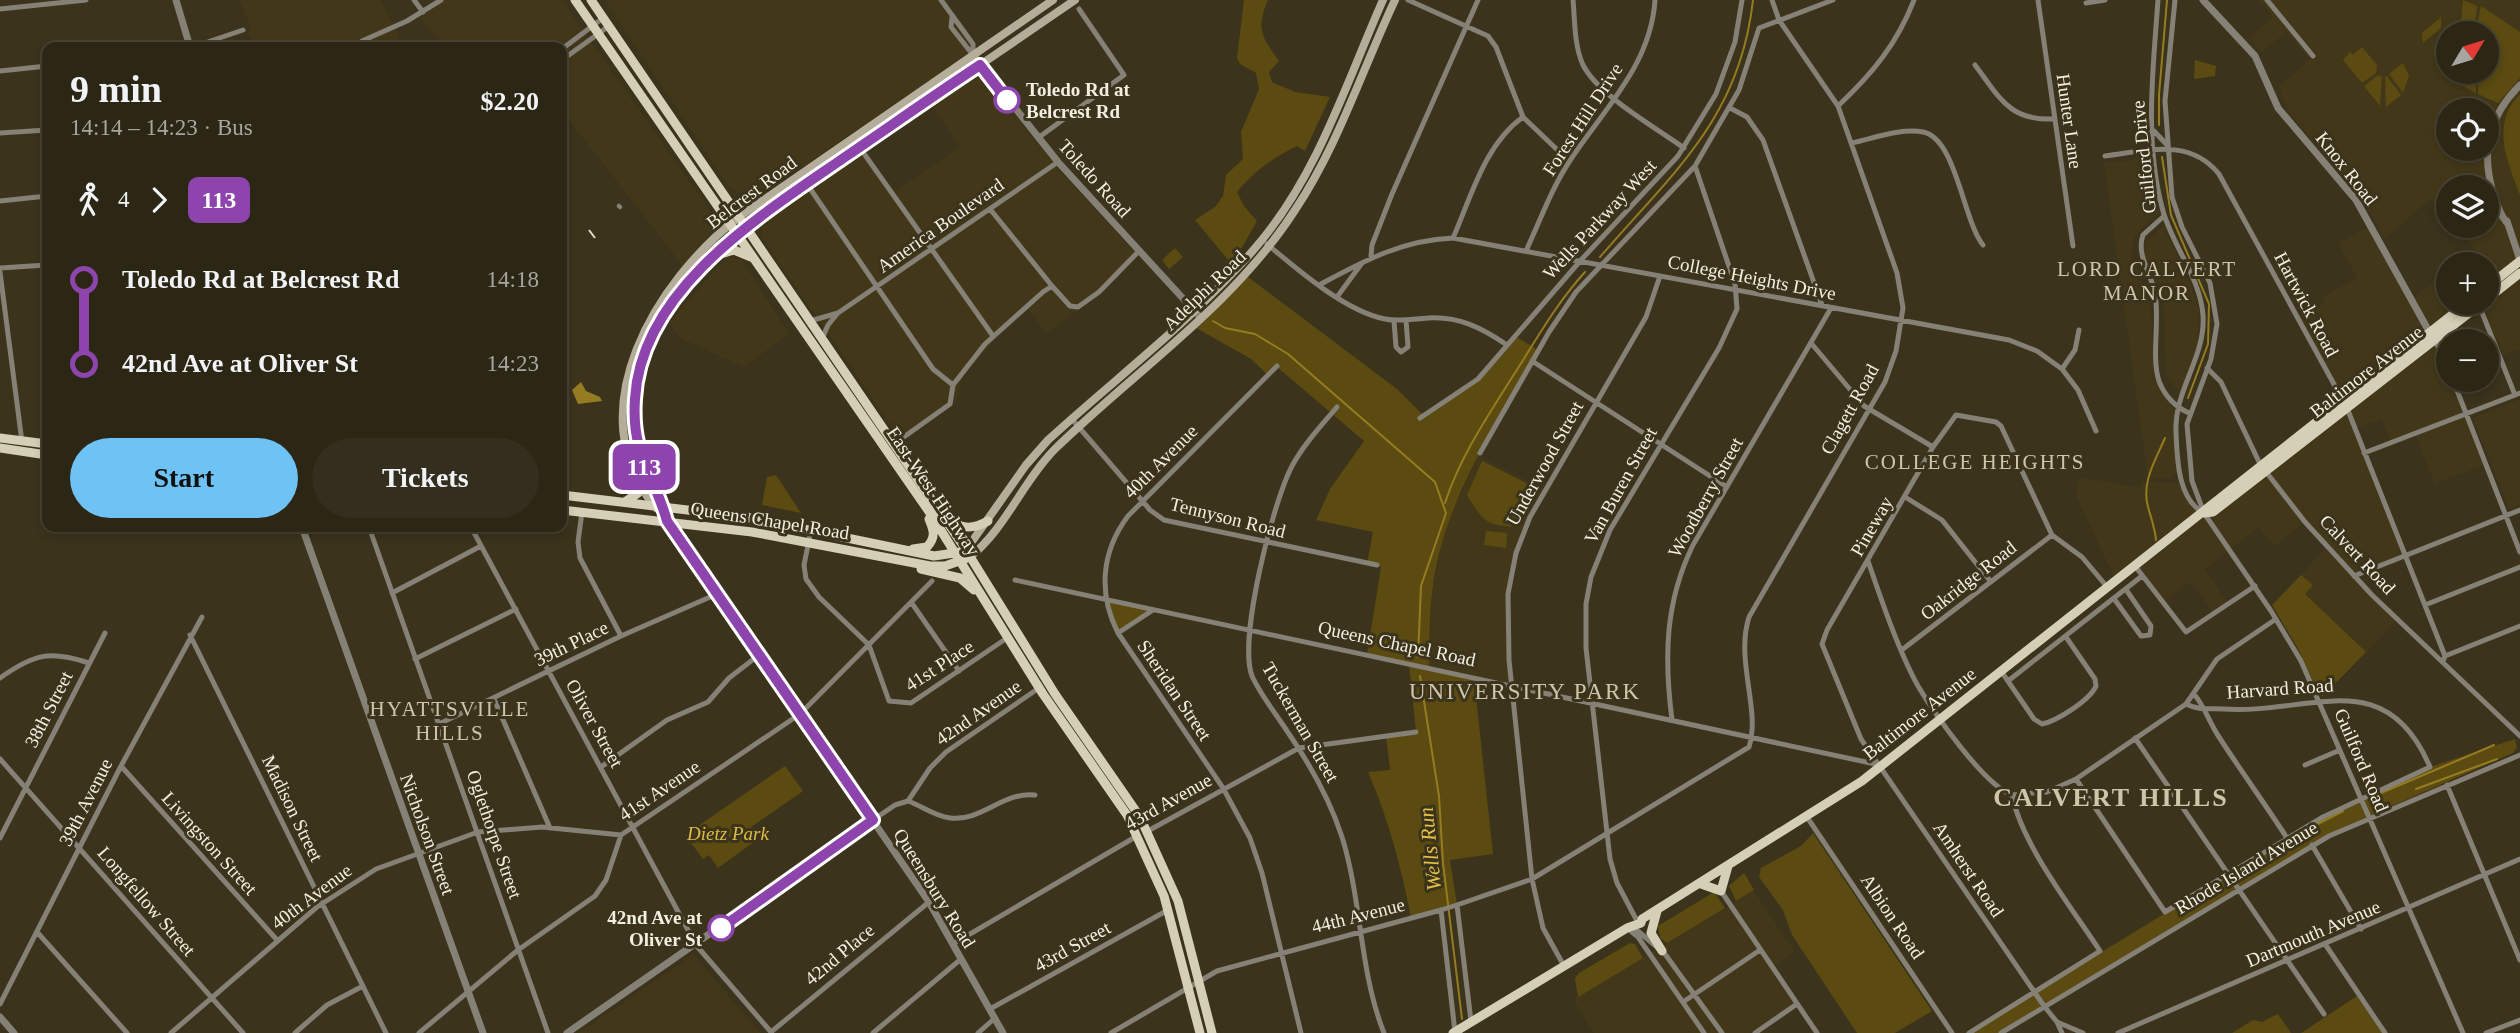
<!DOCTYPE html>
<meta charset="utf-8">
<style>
body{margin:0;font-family:"Times New Roman",serif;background:#342e1e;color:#f1f3f6;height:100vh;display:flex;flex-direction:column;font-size:26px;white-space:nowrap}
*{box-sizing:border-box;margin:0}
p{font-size:23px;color:#a6a5a0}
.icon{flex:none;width:38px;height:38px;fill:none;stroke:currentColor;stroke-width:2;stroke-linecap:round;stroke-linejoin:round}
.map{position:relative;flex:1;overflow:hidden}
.sheet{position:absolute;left:42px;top:42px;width:525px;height:490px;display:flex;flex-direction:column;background:#2c2615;border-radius:14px;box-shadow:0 4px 10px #0003,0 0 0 2px #484334}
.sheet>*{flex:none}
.badge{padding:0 14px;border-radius:10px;font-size:24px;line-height:46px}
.needle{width:46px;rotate:52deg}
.controls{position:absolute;left:2436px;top:21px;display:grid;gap:14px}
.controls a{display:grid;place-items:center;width:63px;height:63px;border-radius:50%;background:#2c2615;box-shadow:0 4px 10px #0003,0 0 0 2px #484334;font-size:35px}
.map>.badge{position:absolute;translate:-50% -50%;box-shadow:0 0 0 4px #fff}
.legs{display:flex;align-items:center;gap:10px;height:77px;padding:0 28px;font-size:23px}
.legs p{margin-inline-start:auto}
.headline{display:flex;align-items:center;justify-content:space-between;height:119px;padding:0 28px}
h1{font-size:38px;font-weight:700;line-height:52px}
.action{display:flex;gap:14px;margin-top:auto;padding:14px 28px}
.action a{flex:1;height:80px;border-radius:42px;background:#6fc2f4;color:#111;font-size:28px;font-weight:700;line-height:80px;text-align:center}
.action a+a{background:#342e1e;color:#f1f3f6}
ul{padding:0 28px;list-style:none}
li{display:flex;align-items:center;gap:24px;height:84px;font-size:26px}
li i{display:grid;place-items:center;width:10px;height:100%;margin:0 9px;background:currentColor}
li i::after{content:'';width:18px;height:18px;margin:-9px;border:5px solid;border-radius:50%;background:#2c2615}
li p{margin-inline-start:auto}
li:first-child i{background:linear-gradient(#0000 50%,currentColor 0)}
li:last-child i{background:linear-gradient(currentColor 50%,#0000 0)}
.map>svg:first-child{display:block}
</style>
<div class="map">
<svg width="2520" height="1033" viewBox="0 0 2520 1033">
<rect width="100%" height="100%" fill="#3b331c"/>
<!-- built -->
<path fill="#423819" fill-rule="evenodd" d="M239 0H381L403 47H254L247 31 251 28Z
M444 0H562L715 218 716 227 682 265 562 111V47H445L420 18Z
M605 0H946L978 47 789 176 755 194 746 195 730 188Z
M2259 0H2520V265L2498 275 2454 226H2487V187H2448V219L2430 199 2385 239 2364 201 2290 114 2282 96 2279 87 2310 59 2286 32 2262 52 2249 38 2273 17ZM2448 33H2487V72H2448ZM2448 110H2487V149H2448Z
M980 72 1060 171 1138 256 1102 293 1046 333 1028 310 995 340 962 378 956 403 902 441 763 239 761 230 763 223 865 152 893 193 960 147 932 106Z
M2148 158 2152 161 2159 213 2135 235 2131 254 2151 308 2154 377 2177 407V473L2172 478H2148L2104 163Z
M2163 226 2191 285 2199 311 2198 343 2180 395 2166 373 2164 308 2145 257V243Z
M2371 226 2411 299 2441 276 2438 271 2448 263V303H2467L2341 400 2298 320 2320 308 2325 295 2357 278 2338 243Z
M726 257 742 260 789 334 744 367 680 338 669 323Z
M2514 281H2520V349L2503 355 2483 305Z
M2435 340 2448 369V380H2453L2486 464 2435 484 2415 434 2391 443 2381 419 2355 429 2406 556 2354 576 2305 522 2274 546 2259 527 2205 569 2228 603 2214 613 2190 582 2163 602 2136 567 2115 579 2076 496 2079 477 2141 488V482L2182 483 2186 494 2204 513Z
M2520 399V505L2509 509 2473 418Z
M1478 456 1544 489 1528 522 1510 580 1511 685 1429 668 1432 593 1441 546 1450 517Z
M2325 549 2396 621 2366 652 2356 645 2346 649 2320 608 2305 594 2301 575Z
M1754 891 1795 952 1770 969 1794 1003 1750 1033H1594L1573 999Z
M693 954 760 1033H578L670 971Z"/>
<!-- green -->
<path fill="#5b4b11" d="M1244 0H1268C1256 28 1261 36 1279 61L1269 72 1272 82 1295 92 1330 97 1305 151 1297 146C1273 158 1254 171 1237 192L1244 206 1257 221 1240 251 1229 261 1195 220 1215 207 1223 196 1226 175 1243 159 1241 132 1259 89 1256 73 1240 64 1237 58Z
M2463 0 2477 6 2474 33H2460Z
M2481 6 2520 32V78L2498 103 2478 94V72H2487V33H2475Z
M2441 17V28L2423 43 2422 33Z
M2446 28V73L2437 59 2442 31Z
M2362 47 2377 65 2376 73 2362 83 2343 60 2350 52 2353 55Z
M2195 60 2216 66 2215 76 2194 79Z
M2403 63 2409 76 2403 93 2389 74Z
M2461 72H2476V93L2461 85Z
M2378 75 2382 77 2380 106 2364 86Z
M2387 76 2401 95 2386 107 2385 77Z
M2520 94V195C2507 160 2490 125 2520 94Z
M1175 248 1183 257 1169 269 1162 260Z
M1244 274 1397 389 1423 415 1478 379 1515 336 1538 350C1495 427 1442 503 1432 593 1429 618 1430 643 1429 668L1474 678 1493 854 1450 860 1457 905 1411 918C1401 867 1389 820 1368 772L1390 770 1386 736 1416 732 1409 664 1367 655 1381 567 1367 563 1373 532 1316 520 1330 489 1364 441 1277 367 1268 375 1251 359 1191 325Z
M1482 461 1534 487 1517 527C1485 525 1484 522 1467 495Z
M776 475 801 513 762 505 767 477Z
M1486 531 1507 533 1506 548 1484 545Z
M2301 575 2313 585 2305 594 2366 652 2323 696 2319 694 2297 647 2272 605Z
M1105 599 1153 610 1118 633Z
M2515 739 2517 748 2513 753 2337 830 2001 1033H1969L2323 817 2430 767Z
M785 766 803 791 751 827 758 839 718 868 709 855 703 859 685 835Z
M1813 833 1932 1011 1895 1033H1857L1792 935 1783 910 1759 877 1761 868 1801 846Z
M1744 873 1754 890 1736 901 1729 886Z
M1714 892 1725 908 1667 943 1660 938 1658 926Z
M1630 943 1635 944 1643 958 1578 997 1575 978 1579 973Z
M2357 996 2382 1033H2301Z
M2278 1014 2291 1033H2232L2253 1020 2262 1022Z"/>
<!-- water -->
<path fill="#967c20" d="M581 382 586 391 600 397 602 401 578 404 572 390Z"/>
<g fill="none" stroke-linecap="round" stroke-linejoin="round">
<!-- stream -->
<path stroke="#967c20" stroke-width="2" d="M2159 125V95L2167 0
M2162 157 2171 215 2209 304 2208 344 2188 398
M1600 257C1672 173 1740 119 1753 0
M1213 321 1225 328 1255 334 1288 354 1435 482 1446 513 1421 586 1418 657
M1445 503C1460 457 1486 419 1511 379 1535 342 1555 305 1585 272
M2156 540C2155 528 2151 518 2148 507 2141 482 2156 459 2165 438
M1420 676 1439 796 1443 863 1462 1019
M2416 789 2497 759
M2381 793 2494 745
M2308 829 2343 811"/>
<!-- pedestrian -->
<path stroke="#858176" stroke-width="4.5" d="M619 206 620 207
M1441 910 1457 905"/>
<!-- minor -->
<path stroke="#858176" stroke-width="5" d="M414 0 423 12
M941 0 973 44V55
M1408 0 1488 36 1496 47 1523 117 1569 161
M1573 0C1575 21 1574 45 1583 65 1599 96 1655 127 1684 148
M2038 0 2073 246
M2158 0C2153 70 2144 143 2163 211 2173 247 2200 277 2203 315 2206 357 2174 390 2176 432 2177 459 2178 500 2204 513
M2175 0 2165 101 2172 197 2182 227 2210 283 2217 324 2211 359 2187 424 2192 481 2204 513 2271 611 2301 661 2463 1033
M2267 0 2313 56
M2086 3 2105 0
M0 9 86 0
M952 17 951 27 973 55
M362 41 407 21 441 0
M193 47 243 30
M562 49 603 18
M562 60 609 26
M1975 65C2000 98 2009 121 2054 119
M0 71 47 66
M1838 106C1872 74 1897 44 1914 0
M1730 108 1747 117 1763 140 1822 305
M2154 131 2168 146
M0 133 47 130
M853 138 993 336
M1038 138 1124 75 1079 9
M1852 143C1874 138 1901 128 1923 132 1956 138 1963 220 1983 245
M2105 156C2146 151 2189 137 2219 174L2347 408 2445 656 2443 661
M807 184 933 369 953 385
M0 201 47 196
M990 209 1052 286
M2164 216 2143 235C2136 255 2151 273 2155 293 2160 321 2151 357 2159 381 2164 395 2175 407 2189 413
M1453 238C1471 197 1485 144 1523 117
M1267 244C1298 270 1345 311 1385 319 1399 322 1413 319 1428 318 1459 316 1482 328 1507 345
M1526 251C1540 221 1552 187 1571 159 1605 108 1651 64 1655 0
M2475 255 2483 264
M1371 256 1372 245 1392 194 1478 0
M0 268 47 265
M2487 268 2497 279
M0 272 22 442
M1321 284C1364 261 1402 240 1453 238L2009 340 2037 351 2062 369 2078 390 2096 431
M1337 297 1362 263
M2479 305 2515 395
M810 321 838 313 1058 162
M1394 321 1396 347 1401 352 1408 347 1406 320
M822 339 828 325 838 313
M2435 340 2448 369
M1811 343 1864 406 1933 447
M1532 361 1727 487
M1277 366 1128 516C1101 552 1098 594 1118 633L1223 788 1250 838 1262 873 1301 1033
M2207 368 2221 382 2260 464 2305 522 2372 595 2520 736
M2062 369 2075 350 2079 330
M2453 380 2520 552
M1337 407C1321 426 1304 444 1292 466 1273 502 1238 639 1252 676 1261 696 1277 715 1289 734 1311 766 1330 800 1342 837 1362 901 1359 970 1384 1033
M1071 418 1150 510 1164 520 1377 565
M1420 418 1478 379 1581 260 1678 156 1716 94 1735 42 1742 0
M894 444 950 404 953 385 985 344 1043 292 1052 286 1070 306 1078 307 1099 292 1139 251
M1480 453 1549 332 1576 292 1695 166 1739 90 1759 28 1833 0
M2364 453 2520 393
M1905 497 1942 520 1991 582
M582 512 578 542 580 558 621 636
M369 527 548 1033
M471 527 696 945 771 1032 929 902
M811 530 804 565 806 579 819 597 869 645 889 701 911 703 1007 638
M1868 561C1881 599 1899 652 1918 686 1934 713 1984 785 2012 795 2022 845 2072 908 2100 951L1969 1033
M2135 566 2186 632 2255 586
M2354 576 2520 510
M1015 580 1880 765
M392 593 481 546
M2115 600 2141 636 2150 635 2151 626 2127 591
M911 602 959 671
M2425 605 2520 567
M1118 633 1153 610
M190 635 386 1033
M1903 649 2052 535
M2445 656 2520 626
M415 659 516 609
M2001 671 2034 719 2042 724C2057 721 2090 700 2096 686L2095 679 2066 637
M0 678C34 654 49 650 89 663
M2008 681 2142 576
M2194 694C2205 707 2209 722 2219 737 2241 771 2265 804 2287 838
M494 699 550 828
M1672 720C1664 657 1665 602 1693 545L1831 308
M439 724 621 636 717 594
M2135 738 2324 1014
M0 759 243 1033
M2305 765 2340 750
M121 766 277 940
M601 767 667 720 708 702 729 678 759 655
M2076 779 2165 912 2323 817 2430 767C2385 662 2310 715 2223 709 2208 708 2200 711 2186 704
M2447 785 2520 960
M2012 795 2047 792 2076 779 2186 704 2217 659 2276 619
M908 801C922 806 934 816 950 818 981 822 1004 791 1035 795
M1807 817 1952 1033
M873 820 895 805 908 801 930 768 946 752 1039 688
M1146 832 1299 748 1416 732
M0 838 105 633
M2312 845 2361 929
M1721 891 1817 1033
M1636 919 1617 883 1610 859 1586 648V604L1591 577 1610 530 1719 348 1737 309 1735 284 1695 166
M1632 926 1665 954 1722 1033
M1627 928 1638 937 1704 1033
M37 932 127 1033
M953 944 1137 836
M2325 944 2385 1033
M1564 966 1543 928 1532 879 1509 660 1508 594 1516 553 1530 517 1646 317 1660 276
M1683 1002 1760 950
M0 1004 121 766 202 617
M990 1009 1168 910
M1471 1021 1457 905 1532 879 1749 747C1761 710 1735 661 1749 617L1885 382 1896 351 1903 308 1897 273 1838 106 1779 20 1772 0
M2057 1022 2062 1033
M171 1033 317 907 376 869 478 832 542 827 621 835
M295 1033 327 1005 363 986
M419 1033 518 950 595 896 606 880 621 835 800 714 932 581
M873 1033 961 959
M978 1033 995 1018
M1111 1033 1217 971 1441 910 1455 1032
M1755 1033 1797 1004
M2001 1033 2329 836 2520 755
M2083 1033 2057 1022 2044 1006 1861 739 1822 644 1827 630 1933 447 1956 415 1996 422 2001 426 2052 535 2082 557 2108 588
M2118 1033 2520 859
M2486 1033 2520 1020"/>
<!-- tertiary -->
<path stroke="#858176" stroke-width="7" d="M176 0 190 47
M2203 0 2255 56 2278 108 2356 200 2431 335
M973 55 1058 162 1200 317
M2507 221 2520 260
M2507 223C2499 214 2496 201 2492 189 2481 148 2490 115 2520 85
M667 522 929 902 1003 1033
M302 527 483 1033
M0 1017 14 1033
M567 1033 873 820"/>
<!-- secondary -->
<path stroke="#b3ad9a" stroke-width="8" d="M656 508C575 412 657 280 739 217L1053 0
M667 521C654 474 629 449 635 394 649 270 797 190 891 126 952 84 1014 42 1075 0
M966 550 1026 465 1048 440C1119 375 1200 315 1261 241 1319 171 1347 81 1383 0
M970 557C1006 528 1023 481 1055 449 1135 371 1234 305 1295 210 1338 146 1362 70 1395 0"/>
<!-- primary -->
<path stroke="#d6cfb7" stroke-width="9" d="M575 0 932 516 1043 694 1127 815 1164 896 1200 1033
M591 0 966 550 1055 694 1140 817 1178 901 1212 1033
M714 256 734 250 751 257
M2487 287 2520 261
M2487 299 2520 273
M0 438 47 444
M0 448 47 455
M562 495 746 517 934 556 961 552
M625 502 638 493 639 482
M562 510 752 532 930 566H945L965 559
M2204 513 2213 512 2482 303
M947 515C959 530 972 530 988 521
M913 549 927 547C936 537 934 531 929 519
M921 569 960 578 974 590
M1701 884 1721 891 1728 866
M1657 911 1651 933 1662 951
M1453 1033 1627 928 1641 923 1642 919 1862 781 2467 303"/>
<!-- rail -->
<path stroke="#e1dccc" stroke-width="2" stroke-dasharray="12 12" stroke-linecap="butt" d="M589 230 595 238"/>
</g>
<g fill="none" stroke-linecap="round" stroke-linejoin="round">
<defs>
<path id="line-1" d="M721 928 873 820 667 521C654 474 631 455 635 399 641 287 766 212 848 155 892 125 936 94 980 65L1007 100"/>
</defs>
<!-- line-1 casing -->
<use href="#line-1" stroke="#fff" stroke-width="16"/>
<!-- line-1 -->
<use href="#line-1" stroke="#8e44ad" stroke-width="10"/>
</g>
<!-- markers -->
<g fill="#fff" stroke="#8e44ad" stroke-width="3.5">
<circle cx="1007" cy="100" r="12"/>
<circle cx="721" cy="928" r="12"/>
</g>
<g text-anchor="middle" stroke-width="6" stroke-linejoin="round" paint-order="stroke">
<!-- stop labels -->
<g font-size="19" font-weight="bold" fill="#f3efe0" stroke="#3b331c" text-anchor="start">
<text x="1026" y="96">Toledo Rd at<tspan x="1026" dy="22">Belcrest Rd</tspan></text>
<text x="702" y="924" text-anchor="end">42nd Ave at<tspan x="702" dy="22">Oliver St</tspan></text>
</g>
<!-- street labels -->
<g font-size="19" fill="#f3efe0" stroke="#3b331c">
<text transform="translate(1582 119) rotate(-57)" y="7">Forest Hill Drive</text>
<text transform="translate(2070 121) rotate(82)" y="7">Hunter Lane</text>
<text transform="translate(2143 157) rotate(-96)" y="7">Guilford Drive</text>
<text transform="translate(2347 168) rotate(52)" y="7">Knox Road</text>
<text transform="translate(1095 178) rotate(48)" y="7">Toledo Road</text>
<text transform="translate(751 192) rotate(-37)" y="7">Belcrest Road</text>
<text transform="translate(1599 219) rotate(-47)" y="7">Wells Parkway West</text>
<text transform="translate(940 225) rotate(-35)" y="7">America Boulevard</text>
<text transform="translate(1752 277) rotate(11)" y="7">College Heights Drive</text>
<text transform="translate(1204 290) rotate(-44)" y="7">Adelphi Road</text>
<text transform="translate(2307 304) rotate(62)" y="7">Hartwick Road</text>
<text transform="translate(2366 371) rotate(-38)" y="7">Baltimore Avenue</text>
<text transform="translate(1849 409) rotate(-61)" y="7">Clagett Road</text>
<text transform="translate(1160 461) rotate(-45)" y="7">40th Avenue</text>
<text transform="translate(1544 463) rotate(-61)" y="7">Underwood Street</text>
<text transform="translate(1620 485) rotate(-61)" y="7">Van Buren Street</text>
<text transform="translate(934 491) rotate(56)" y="7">East-West Highway</text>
<text transform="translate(1705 497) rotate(-61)" y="7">Woodberry Street</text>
<text transform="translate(1228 517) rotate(14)" y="7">Tennyson Road</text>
<text transform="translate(770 520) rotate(9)" y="7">Queens Chapel Road</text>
<text transform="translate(1871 526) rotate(-60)" y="7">Pineway</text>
<text transform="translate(2358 554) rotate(47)" y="7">Calvert Road</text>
<text transform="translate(1968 580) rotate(-38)" y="7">Oakridge Road</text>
<text transform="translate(571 643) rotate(-26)" y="7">39th Place</text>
<text transform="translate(1397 643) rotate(12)" y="7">Queens Chapel Road</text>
<text transform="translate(939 665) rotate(-33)" y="7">41st Place</text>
<text transform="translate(2280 688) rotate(-4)" y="7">Harvard Road</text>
<text transform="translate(1175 690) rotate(56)" y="7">Sheridan Street</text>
<text transform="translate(48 709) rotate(-63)" y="7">38th Street</text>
<text transform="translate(978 712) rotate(-35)" y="7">42nd Avenue</text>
<text transform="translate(1919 713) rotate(-38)" y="7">Baltimore Avenue</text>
<text transform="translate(1301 722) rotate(60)" y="7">Tuckerman Street</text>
<text transform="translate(595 723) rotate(61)" y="7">Oliver Street</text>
<text transform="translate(2362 760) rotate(67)" y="7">Guilford Road</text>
<text transform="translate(659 790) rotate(-34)" y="7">41st Avenue</text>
<text transform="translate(1168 801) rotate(-29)" y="7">43rd Avenue</text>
<text transform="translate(85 802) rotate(-63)" y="7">39th Avenue</text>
<text transform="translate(293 808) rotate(64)" y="7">Madison Street</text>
<text transform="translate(428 834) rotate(70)" y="7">Nicholson Street</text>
<text transform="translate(495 834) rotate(71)" y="7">Oglethorpe Street</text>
<text transform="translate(210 843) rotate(48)" y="7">Livingston Street</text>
<text transform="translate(2246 867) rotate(-31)" y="7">Rhode Island Avenue</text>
<text transform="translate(1969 869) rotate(56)" y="7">Amherst Road</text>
<text transform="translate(935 888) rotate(58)" y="7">Queensbury Road</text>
<text transform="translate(311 896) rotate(-37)" y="7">40th Avenue</text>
<text transform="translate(147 901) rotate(49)" y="7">Longfellow Street</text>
<text transform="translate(1358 915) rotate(-14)" y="7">44th Avenue</text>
<text transform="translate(1893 916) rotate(56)" y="7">Albion Road</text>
<text transform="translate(2313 933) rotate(-23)" y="7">Dartmouth Avenue</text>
<text transform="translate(1072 946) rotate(-29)" y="7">43rd Street</text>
<text transform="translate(839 954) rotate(-40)" y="7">42nd Place</text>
</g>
<!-- park labels -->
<g font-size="19" font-style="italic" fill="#debc43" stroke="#3b331c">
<text x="728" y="840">Dietz Park</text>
</g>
<!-- neighbourhood labels -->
<g font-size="21" letter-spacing="2" fill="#cfc6aa" stroke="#3b331c">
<text x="2147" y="276">LORD CALVERT<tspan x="2147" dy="24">MANOR</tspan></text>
<text x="1975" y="469">COLLEGE HEIGHTS</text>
<text x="450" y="716">HYATTSVILLE<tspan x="450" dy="24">HILLS</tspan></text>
</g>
<!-- water labels -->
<g font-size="21" font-style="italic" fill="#e3c048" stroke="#3b331c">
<text transform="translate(1430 849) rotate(-96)" y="7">Wells Run</text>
</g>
<!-- quarter labels -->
<g font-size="23" letter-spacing="2" fill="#cfc6aa" stroke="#3b331c">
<text x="1525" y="699">UNIVERSITY PARK</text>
</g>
<!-- district labels -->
<g font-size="26" font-weight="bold" letter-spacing="2" fill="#cfc6aa" stroke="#3b331c">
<text x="2111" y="806">CALVERT HILLS</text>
</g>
</g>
</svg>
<div class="controls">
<a><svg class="needle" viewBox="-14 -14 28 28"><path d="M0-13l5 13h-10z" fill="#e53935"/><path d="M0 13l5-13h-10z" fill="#a6a5a0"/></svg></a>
<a><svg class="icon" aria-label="locate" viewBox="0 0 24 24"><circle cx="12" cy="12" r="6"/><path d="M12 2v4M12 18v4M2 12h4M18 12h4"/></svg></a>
<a><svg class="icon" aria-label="layers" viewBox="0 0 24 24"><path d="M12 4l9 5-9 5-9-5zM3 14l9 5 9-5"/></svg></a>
<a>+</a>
<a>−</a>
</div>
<b class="badge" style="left:644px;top:467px;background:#8e44ad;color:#fff">113</b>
<section class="sheet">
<div class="headline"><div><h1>9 min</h1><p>14:14 – 14:23 · Bus</p></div><b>$2.20</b></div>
<div class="legs"><svg class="icon" aria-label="walk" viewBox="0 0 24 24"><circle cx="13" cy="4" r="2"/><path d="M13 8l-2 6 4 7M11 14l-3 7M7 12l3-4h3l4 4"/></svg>4<svg class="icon" aria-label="forward" viewBox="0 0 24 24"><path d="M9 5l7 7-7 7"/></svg><b class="badge" style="background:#8e44ad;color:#fff">113</b></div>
<ul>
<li><i style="color:#8e44ad"></i><b>Toledo Rd at Belcrest Rd</b><p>14:18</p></li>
<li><i style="color:#8e44ad"></i><b>42nd Ave at Oliver St</b><p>14:23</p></li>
</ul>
<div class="action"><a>Start</a><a>Tickets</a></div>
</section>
</div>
